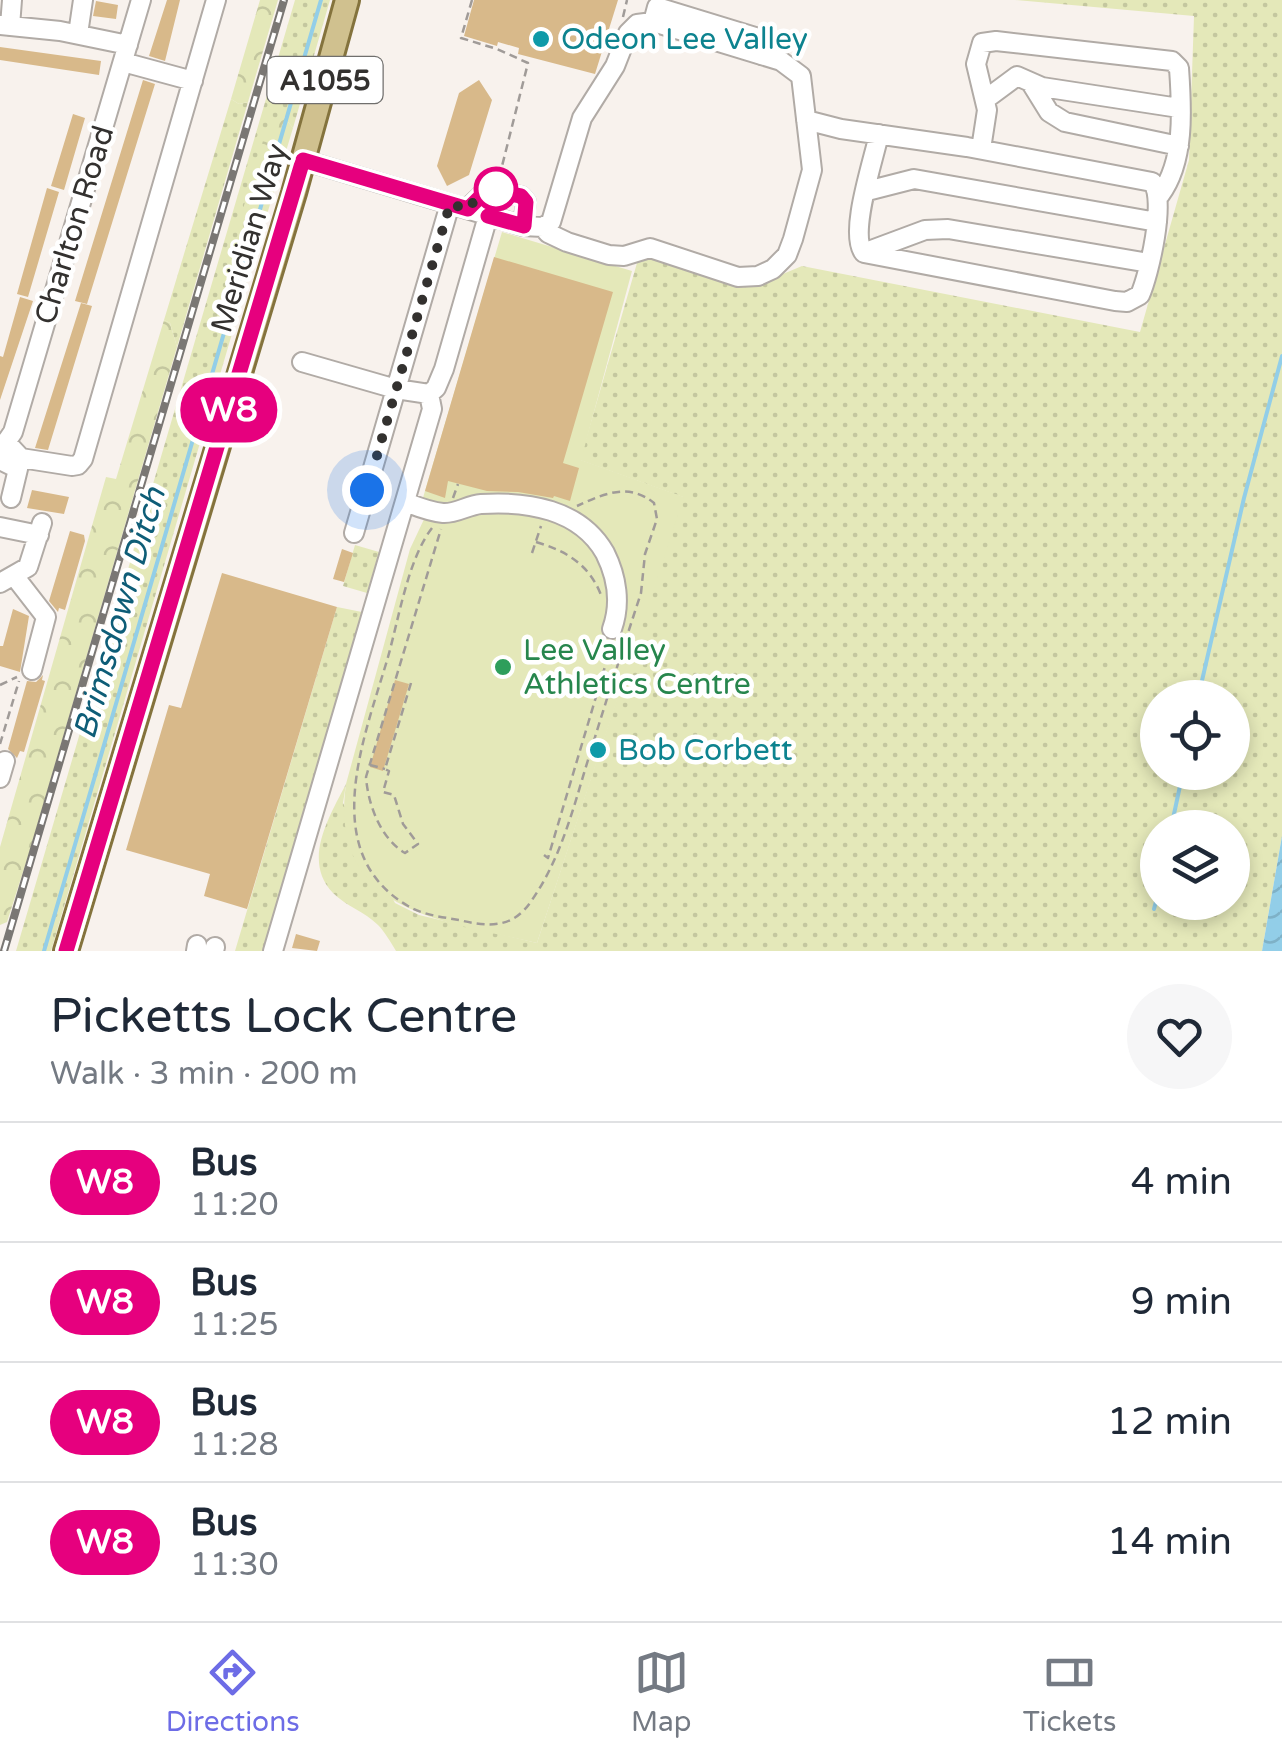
<!DOCTYPE html>
<meta charset="utf-8">
<style>
body{margin:0;font-family:"Varela Round",sans-serif;background:#f6f6f7;color:#1f2937;height:100vh;display:flex;flex-direction:column;font-size:38px;white-space:nowrap}
*{box-sizing:border-box;margin:0}
p{font-size:32px;color:#747a83}
.icon{flex:none;width:55px;height:55px;fill:none;stroke:currentColor;stroke-width:2;stroke-linecap:round;stroke-linejoin:round}
.map{position:relative;height:951px;overflow:hidden}
.details{display:flex;flex-direction:column;background:#fff;flex:1}
.details>*{flex:none}
.badge{padding:0 20px;border-radius:32px;font-size:35px;line-height:65px}
.controls{position:absolute;left:1140px;top:680px;display:grid;gap:20px}
.controls a{display:grid;place-items:center;width:110px;height:110px;border-radius:50%;background:#fff;box-shadow:0 5px 15px #0003;font-size:50px}
.you{position:absolute;width:50px;height:50px;margin:-25px;border:8px solid #fff;border-radius:50%;background:#1a73e8;box-shadow:0 0 0 15px #1a73e833}
.map>.badge{position:absolute;translate:-50% -50%;box-shadow:0 0 0 5px #fff}
.round{display:grid;place-items:center;flex:none;width:105px;height:105px;border-radius:52px;background:#f6f6f7}
.overview{display:flex;align-items:center;justify-content:space-between;height:170px;padding:0 50px}
h1{font-size:48px;font-weight:600;line-height:75px}
ul{padding:0;list-style:none}
li{display:flex;align-items:center;gap:30px;height:120px;padding:0 50px;border-top:2px solid #e0e1e3}
li div{flex:1}
li b{display:block;font-size:38px}
li em{font-style:normal}
li .badge{min-width:110px;font-weight:700;text-align:center}
.dock{display:flex;justify-content:space-around;align-items:center;height:140px;border-top:2px solid #e0e1e3;background:#fff;font-size:28px;color:#747a83}
.dock a{display:grid;justify-items:center;gap:5px}
.dock .active{color:#6d6ce6}
.map>svg:first-child{display:block}
</style>
<div class="map">
<svg width="1282" height="951" viewBox="0 0 1282 951">
<defs>
<pattern id="grass-dots" width="8" height="8" patternUnits="userSpaceOnUse" patternTransform="scale(2.5)"><rect width="8" height="8" fill="#e4e8b9"/><path d="M2 2h.1M6 6h.1" fill="none" stroke="#c4c79f" stroke-width="1.8" stroke-linecap="round"/></pattern>
<pattern id="forest-crowns" width="20" height="18" patternUnits="userSpaceOnUse" patternTransform="scale(2.5)"><rect width="20" height="18" fill="#e4e8b9"/><path d="M2 6a3 3 0 1 1 6 0M12 15a3 3 0 1 1 6 0" fill="none" stroke="#c4c79f"/></pattern>
<pattern id="water-waves" width="16" height="10" patternUnits="userSpaceOnUse" patternTransform="scale(2.5)"><rect width="16" height="10" fill="#92cee8"/><path d="M0 5q4-4 8 0t8 0" fill="none" stroke="#7eb1c7"/></pattern>
</defs>
<rect width="100%" height="100%" fill="#f8f2ed"/>
<!-- grass -->
<path fill="url(#grass-dots)" fill-rule="evenodd" d="M295 0H330L293 128 284 117 255 220 268 211 51 951H16Z
M1015 0H1282V836L1262 951H396C391 943 385 932 378 925 365 912 346 906 333 893 302 861 329 817 346 784L343 803 395 903 419 915 537 943 683 497 580 460 637 263 647 256 759 284 802 266 1140 332 1189 160 1194 16ZM1158 698H1232V772H1158ZM1158 828H1232V902H1158Z
M231 99 239 104 248 102 177 347 170 323 164 320Z
M355 545 379 552 367 593 343 586Z
M337 607 362 612 264 951H235Z"/>
<!-- forest -->
<path fill="url(#forest-crowns)" d="M260 0H278L248 102 239 104 231 99Z
M278 117H284L293 128 268 211 255 220 243 209 267 127Z
M164 320 170 323 177 347 30 850 7 922 0 925V847L106 477 116 479Z"/>
<!-- pitch -->
<path fill="#e4e8b9" d="M502 232 632 271 581 460 684 497 537 943C444 921 328 913 346 784L410 549 426 515 422 501Z"/>
<!-- water -->
<path fill="url(#water-waves)" d="M1282 836V951H1262Z"/>
<g fill="none" stroke-linecap="round" stroke-linejoin="round">
<!-- stream -->
<path stroke="#92cee8" stroke-width="4" d="M1198 698 1244 498 1282 356
M1171 828 1183 772
M1154 909 1158 894
M44 951 321 0"/>
</g>
<!-- building -->
<path fill="#d8b98a" d="M167 0H180L165 61 149 56Z
M474 0H618L595 74 518 54 519 48 498 42 497 46 464 36Z
M96 1 118 5 116 19 93 16Z
M0 47 101 61 99 75 0 60Z
M143 80 155 84 87 304 75 301Z
M479 80 492 100 469 175 447 186 437 166 459 93Z
M73 114 85 118 64 190 51 186Z
M47 188 59 192 28 297 17 294Z
M494 257 613 292 563 463 579 468 570 501 554 496 553 498 518 492 487 491 448 481 445 498 425 491Z
M20 297 33 301 0 400V356L3 357Z
M81 303 92 306 48 450 35 448Z
M32 490 69 497 64 514 27 508Z
M70 531 84 535 85 541 65 610 59 608 58 612 49 601Z
M342 549 353 553 344 582 333 579Z
M222 573 337 607 247 909 204 896 210 874 126 850 169 705 181 708Z
M13 609 29 616 20 672 0 666V646H3Z
M43 675 42 680 45 681 24 752 20 751 17 758 8 749 27 681 36 682Z
M395 680 409 684 383 771 370 767Z
M296 934 320 941 317 951 292 948Z"/>
<g fill="none" stroke-linecap="round" stroke-linejoin="round">
<defs>
<path id="minor" d="M653 22 657 7 765 40 761 55
M0 25 60 31 128 45
M10 26 12 0
M78 34 83 0
M123 62 193 81
M1031 83 1049 112 1065 122 1179 146
M986 99 1017 76 1042 87 1179 108
M806 120 841 129 967 147 1152 182C1167 198 1149 275 1140 295L1127 302 1115 301 864 253C848 234 874 159 879 134
M981 149 987 110 976 64 982 43 996 41 1172 61 1179 68C1182 110 1185 161 1160 195
M303 160 523 226 543 227 548 233 567 242 609 255 624 256 650 248 738 277 758 276 773 269 787 255 793 239 812 170 801 76 781 61 653 22 637 24 628 33 615 66 582 118 551 222 543 227
M867 191 914 179 1157 222
M467 209 487 190 521 196 526 202 523 226
M866 252 925 230 948 229 1149 263
M302 362 396 389 429 394
M429 394 436 388 444 369 488 216
M6 442 21 458 72 466 78 465 83 459 216 0
M0 444 6 442 13 432 141 0
M0 460 18 469 11 498
M405 502C418 507 430 512 443 513 456 514 468 505 481 504 527 501 580 509 605 553 617 577 621 604 612 629
M0 527 39 535
M354 533 450 204
M15 577 46 617 32 670
M0 583 28 567 42 523
M0 778 5 761
M196 951 197 945
M214 951 215 947
M273 951 432 409 429 394"/>
<path id="major" d="M66 951 294 193 347 0"/>
</defs>
<!-- minor casing -->
<use href="#minor" stroke="#b1aba6" stroke-width="22"/>
<!-- major casing -->
<use href="#major" stroke="#84733d" stroke-width="28"/>
<!-- path -->
<path stroke="#a09b98" stroke-width="2.5" stroke-dasharray="8 5" stroke-linecap="butt" d="M472 0 461 38 497 49 528 63 499 178
M623 17 627 0
M453 498 458 484
M432 528C408 559 399 618 388 657 365 736 316 852 408 906 423 915 442 917 459 920 489 927 513 929 532 900 561 858 573 809 588 760 605 704 623 648 641 593L645 554 657 519 654 503C628 482 604 494 577 506
M536 542C566 551 589 564 601 595
M532 553 541 526
M411 683 385 769 389 771 383 792 394 795 403 824 418 844 405 853C380 838 368 804 366 777L441 529
M0 685 17 677
M0 744 19 681
M370 765 385 769
M544 855 548 858 612 643"/>
<!-- minor -->
<use href="#minor" stroke="#fff" stroke-width="18"/>
<!-- major -->
<use href="#major" stroke="#d0c18f" stroke-width="22"/>
<defs>
<path id="rail" d="M4 951 284 0"/>
</defs>
<!-- rail casing -->
<use href="#rail" stroke="#7a7774" stroke-width="8"/>
<!-- rail -->
<use href="#rail" stroke="#fff" stroke-width="4" stroke-dasharray="11" stroke-linecap="butt"/>
</g>
<g fill="none" stroke-linecap="round" stroke-linejoin="round">
<defs>
<path id="line" d="M66 951 303 160 468 209 487 190 521 196 526 202 524 226 488 216"/>
</defs>
<!-- line casing -->
<use href="#line" stroke="#fff" stroke-width="22"/>
<!-- line -->
<use href="#line" stroke="#e6007e" stroke-width="15"/>
<!-- walk -->
<path stroke="#33312f" stroke-width="10" stroke-dasharray="0 18" d="M367 490 450 204 468 209 479 195 496 189"/>
</g>
<!-- markers -->
<g fill="#0f9aa8" stroke="#fff" stroke-width="4">
<circle cx="541" cy="39" r="10"/>
<circle cx="598" cy="750" r="10"/>
</g>
<circle fill="#fff" stroke="#e6007e" stroke-width="5" cx="496" cy="189" r="20"/>
<circle fill="#2e9e5b" stroke="#fff" stroke-width="4" cx="503" cy="667" r="10"/>
<g text-anchor="middle" stroke-width="9" stroke-linejoin="round" paint-order="stroke">
<!-- shield labels -->
<rect fill="#fff" stroke="#706f6d" stroke-width="2.5" x="267.5" y="57" width="115" height="46" rx="8"/>
<g font-size="28" font-weight="bold" fill="#33312f">
<text x="325" y="90">A1055</text>
</g>
<!-- culture labels -->
<g font-size="30" fill="#0d838f" stroke="#fff" text-anchor="start">
<text x="561" y="49">Odeon Lee Valley</text>
<text x="618" y="760">Bob Corbett</text>
</g>
<!-- street labels -->
<g font-size="30" fill="#33312f" stroke="#fff">
<text transform="translate(74 225) rotate(-73)" y="10">Charlton Road</text>
<text transform="translate(249 238) rotate(-73)" y="10">Meridian Way</text>
</g>
<!-- leisure labels -->
<g font-size="30" fill="#27864d" stroke="#fff" text-anchor="start">
<text x="523" y="660">Lee Valley<tspan x="523" dy="34">Athletics Centre</tspan></text>
</g>
<!-- water labels -->
<g font-size="32" font-style="italic" fill="#0e5d77" stroke="#fff">
<text transform="translate(119 613) rotate(-74)" y="11">Brimsdown Ditch</text>
</g>
</g>
</svg>
<div class="controls">
<a><svg class="icon" aria-label="locate" viewBox="0 0 24 24"><circle cx="12" cy="12" r="6"/><path d="M12 2v4M12 18v4M2 12h4M18 12h4"/></svg></a>
<a><svg class="icon" aria-label="layers" viewBox="0 0 24 24"><path d="M12 4l9 5-9 5-9-5zM3 14l9 5 9-5"/></svg></a>
</div>
<div class="you" style="left:367px;top:490px"></div>
<b class="badge" style="left:229px;top:410px;background:#e6007e;color:#fff">W8</b>
</div>
<section class="details">
<div class="overview"><div><h1>Picketts Lock Centre</h1><p>Walk · 3 min · 200 m</p></div><a class="round"><svg class="icon" aria-label="heart" viewBox="0 0 24 24"><path d="M12 20l-8-8c-3-5 5-10 8-4 3-6 11-1 8 4z"/></svg></a></div>
<ul>
<li><span class="badge" style="background:#e6007e;color:#fff">W8</span><div><b>Bus</b><p>11:20</p></div><em>4 min</em></li>
<li><span class="badge" style="background:#e6007e;color:#fff">W8</span><div><b>Bus</b><p>11:25</p></div><em>9 min</em></li>
<li><span class="badge" style="background:#e6007e;color:#fff">W8</span><div><b>Bus</b><p>11:28</p></div><em>12 min</em></li>
<li><span class="badge" style="background:#e6007e;color:#fff">W8</span><div><b>Bus</b><p>11:30</p></div><em>14 min</em></li>
</ul>
</section>
<nav class="dock">
<a class="active"><svg class="icon" aria-label="directions" viewBox="0 0 24 24"><path d="M12 3l9 9-9 9-9-9zM9 14v-3h6M13 9l2 2-2 2"/></svg>Directions</a>
<a><svg class="icon" aria-label="map" viewBox="0 0 24 24"><path d="M3 6l6-2 6 2 6-2v14l-6 2-6-2-6 2zM9 4v14M15 6v14"/></svg>Map</a>
<a><svg class="icon" aria-label="tickets" viewBox="0 0 24 24"><path d="M3 7h18v10H3zM15 7v10"/></svg>Tickets</a>
</nav>
